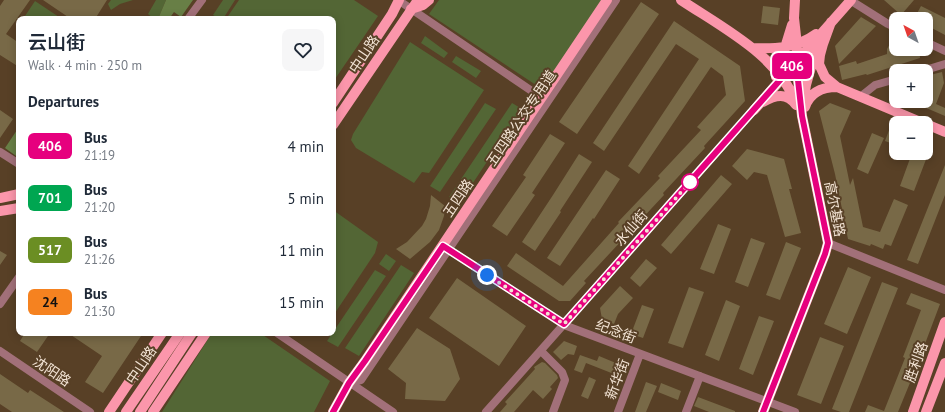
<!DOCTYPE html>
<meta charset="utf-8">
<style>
body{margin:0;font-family:"PT Sans","Noto Sans SC",sans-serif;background:#f6f6f7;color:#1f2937;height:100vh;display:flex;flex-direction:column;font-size:15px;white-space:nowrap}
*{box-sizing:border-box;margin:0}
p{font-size:13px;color:#747a83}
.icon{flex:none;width:22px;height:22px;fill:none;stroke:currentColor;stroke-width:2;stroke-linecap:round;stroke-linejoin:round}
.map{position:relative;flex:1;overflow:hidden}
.drawer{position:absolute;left:16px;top:16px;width:320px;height:320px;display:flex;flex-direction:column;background:#fff;border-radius:8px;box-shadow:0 2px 10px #0003}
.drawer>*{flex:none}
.badge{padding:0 8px;border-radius:6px;font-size:14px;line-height:26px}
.needle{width:26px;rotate:320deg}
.buttons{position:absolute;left:889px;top:12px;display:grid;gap:8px}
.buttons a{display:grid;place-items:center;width:44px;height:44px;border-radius:8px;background:#fff;box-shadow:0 2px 10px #0003;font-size:20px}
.you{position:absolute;width:20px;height:20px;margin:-10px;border:3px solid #fff;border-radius:50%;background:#1a73e8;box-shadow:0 0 0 6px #1a73e833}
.map>.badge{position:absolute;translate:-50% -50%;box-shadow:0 0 0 2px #fff}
h2{padding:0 12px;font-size:15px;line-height:36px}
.round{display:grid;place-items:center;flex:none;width:42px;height:42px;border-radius:8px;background:#f6f6f7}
.head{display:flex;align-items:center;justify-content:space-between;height:68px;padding:0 12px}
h1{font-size:19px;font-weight:600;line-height:30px}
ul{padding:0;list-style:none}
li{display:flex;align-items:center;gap:12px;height:52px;padding:0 12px}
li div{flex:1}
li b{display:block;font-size:15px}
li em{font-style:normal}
li .badge{min-width:44px;font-weight:700;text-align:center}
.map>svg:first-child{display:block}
</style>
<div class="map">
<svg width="945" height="412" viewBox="0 0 945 412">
<rect width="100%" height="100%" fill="#584026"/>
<!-- green -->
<path fill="#536635" d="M111 0H133L120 4 111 10 108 4Z
M156 0H166L158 19H154L148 14Z
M223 0H235L223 19H219L213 15Z
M239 0H354L378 16 333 82V19H226Z
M439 0H602L542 89 429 14Z
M35 1 62 19H23Z
M425 36 448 53 444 58 421 43Z
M410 42 484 90 429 173 422 172 414 183 356 148 351 140 353 134Z
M456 56 481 71 476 78 452 62Z
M485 103 496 109 440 192 430 186Z
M512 103 522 109 459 204 449 197Z
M333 210 378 242 375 253 333 316Z
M386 254 396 261 389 271 379 264Z
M401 265 414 273 359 356 345 348Z
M375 270 386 276 338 347 327 341Z
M212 333H260L330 381 314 412H162Z"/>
<!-- forest -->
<path fill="#687f46" d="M166 0H193L181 17 174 12 169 19H158Z
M19 127V158L5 148Z"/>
<!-- building -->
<path fill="#786947" d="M4 0H30L6 34 19 43V67L0 55V6Z
M43 0H107L95 19H71Z
M884 0H914L901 15Z
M641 2 659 14 577 134 559 122Z
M763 6 780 8 778 25 761 23Z
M921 6 945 18V35L926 25V19H914Z
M861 17 876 26 839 64 835 46Z
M674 21 740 66 745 101 704 146 705 148 663 193 664 195 584 281 586 283 570 301H559L507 266 516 253 563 286 619 223 618 222 660 178 658 176 701 130 697 127 726 95 723 76 711 67 639 174 628 166 699 59 676 44 604 151 593 143Z
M896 33V49H919L920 58 867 75 866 74 842 80 839 66 856 61 857 64 887 54V49Z
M942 72 944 83 936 104 945 108V116L910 101H926V76Z
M830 103 851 111 840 136 850 185 853 178 863 227 880 232 894 199 908 205 891 246 885 244 883 249 871 244 870 246 848 239 835 174 819 111Z
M0 110 13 119 0 138Z
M891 125 896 127V145L885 141Z
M872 133 884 138 868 174 857 169Z
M550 134 565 143 532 193 535 195 507 236 492 226 526 177 523 175Z
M926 138 933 141 914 191 900 186 912 153H926Z
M747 149 784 159 792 189H789L801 233 785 237 767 175 754 172 747 180 732 166Z
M579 154 592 162 560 211 561 212 535 251 522 242 553 195Z
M945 165V195L918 264 907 260Z
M606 170 620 179 594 219 593 218 560 266 547 258Z
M721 175 732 184 671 254 661 245Z
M431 195 445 206 444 216 439 230 430 242 410 259 396 249 407 242 422 226 426 219 430 206Z
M718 224 731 229 714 274 700 269Z
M751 238 765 243 748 287 735 282Z
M786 242 801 248 780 300 766 295Z
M0 251 7 255 0 265Z
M646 259 657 268 640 287 630 278Z
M848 267 871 277 847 334 824 324Z
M457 278 526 326 499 366 429 318Z
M882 282 898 288 849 412H841L832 409Z
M620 286 633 298 618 314 614 324 602 319 600 308Z
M689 287 704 292 683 348 668 343Z
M911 293 940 304 914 373 898 412H865L868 405 884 411 905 358 903 357 921 310 906 304Z
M726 300 740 306 719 361 705 355Z
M642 305 654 309 643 338 631 334Z
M759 316 774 321 753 375 739 369Z
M417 328 450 349 460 379 445 401 405 399 406 383 388 369Z
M25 333H50L37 352 20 341Z
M68 333H143L103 393 85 382 102 356Z
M820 337 844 346 821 404 797 395Z
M564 341 577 346 574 355 568 354 561 360 553 352Z
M580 355 597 361 599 356 623 366 619 376 586 363 582 373 574 370Z
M542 362 545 363 557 375 558 378 550 387 552 389 543 399 533 390 514 412H500L507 404 505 402 535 369 534 367Z
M0 374 28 393 30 390 64 412H12L0 404Z
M589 377 596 380 588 399 581 396Z
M646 382 657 386 646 412H635Z
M661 383 681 391 678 400 658 392Z
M698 397 735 411V412H709L694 406Z"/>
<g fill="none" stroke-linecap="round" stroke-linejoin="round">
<!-- minor -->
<path stroke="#a27079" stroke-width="8" d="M398 0 542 98
M850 0 888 24 896 28
M188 19 202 0
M926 42 945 51
M922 71 945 64
M860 97 875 85 896 79
M0 152 19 164
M828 243 945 290
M445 247 564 325 795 412
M0 304 19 277
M277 333 393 412
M0 351 90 412
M541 351 562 372 565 380 553 412
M349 383 361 380 616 0
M486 412 754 110
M618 412 640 354
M686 412 700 376"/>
<!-- major -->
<path stroke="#fb96ab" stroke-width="10" d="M681 0C723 28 779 56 797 105
M411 9 423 5 429 0
M831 22 823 44 820 55 819 64 825 77 837 87 923 123
M753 48C775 49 797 48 816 34
M776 77 792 25
M804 98 806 85 817 46
M763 102C775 95 787 92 796 105
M333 103 392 14 399 0
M805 107C810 92 822 87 837 87
M754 110 851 0
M926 124 945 132
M333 125 418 0
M0 198 19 194
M0 211 19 208
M109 412 162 333
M126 412 180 333
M140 412 192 333
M153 412 206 333
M333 412 349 383 365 361 607 0
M763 412 825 254 828 243 802 116 796 62 797 45 794 18 795 0
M913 412 945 322
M926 412 945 363"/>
</g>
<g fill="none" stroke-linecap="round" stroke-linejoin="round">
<defs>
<path id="line" d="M333 412 349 383 365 361 443 246 564 324 796 62 802 116 828 243 825 254 763 412"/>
</defs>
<!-- line casing -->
<use href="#line" stroke="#fff" stroke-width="9"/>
<!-- line -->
<use href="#line" stroke="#e6007e" stroke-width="6"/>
<!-- walk -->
<path stroke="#f2e3d4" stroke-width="4" stroke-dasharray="0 7.2" d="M487 275 564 324 692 180 690 182"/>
</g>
<!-- markers -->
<circle fill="#fff" stroke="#e6007e" stroke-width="2" cx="690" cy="182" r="8"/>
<g text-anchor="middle" stroke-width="4" stroke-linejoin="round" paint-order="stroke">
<!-- street labels -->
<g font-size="14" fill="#f2e3d4" stroke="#584026">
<text transform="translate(364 54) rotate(-56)" y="5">中山路</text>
<text transform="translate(521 118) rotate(-56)" y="5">五四路公交专用道</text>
<text transform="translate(458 198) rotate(-56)" y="5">五四路</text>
<text transform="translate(835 209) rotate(79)" y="5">高尔基路</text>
<text transform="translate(631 228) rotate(-49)" y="5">水仙街</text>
<text transform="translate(616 331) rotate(21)" y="5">纪念街</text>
<text transform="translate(916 362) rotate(-70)" y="5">胜利路</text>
<text transform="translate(141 365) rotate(-56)" y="5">中山路</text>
<text transform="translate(52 371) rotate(34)" y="5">沈阳路</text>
<text transform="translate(617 379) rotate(-69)" y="5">新华街</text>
</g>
</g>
</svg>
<div class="buttons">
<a><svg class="needle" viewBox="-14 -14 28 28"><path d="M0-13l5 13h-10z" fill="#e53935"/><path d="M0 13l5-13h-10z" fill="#747a83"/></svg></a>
<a>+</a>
<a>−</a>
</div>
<div class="you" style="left:487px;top:275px"></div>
<b class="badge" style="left:792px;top:66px;background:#e6007e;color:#fff">406</b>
<section class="drawer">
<div class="head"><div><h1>云山街</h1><p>Walk · 4 min · 250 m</p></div><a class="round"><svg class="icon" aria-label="heart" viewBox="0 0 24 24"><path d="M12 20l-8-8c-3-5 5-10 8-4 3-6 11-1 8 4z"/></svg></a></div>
<h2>Departures</h2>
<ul>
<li><span class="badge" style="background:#e6007e;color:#fff">406</span><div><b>Bus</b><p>21:19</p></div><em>4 min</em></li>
<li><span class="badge" style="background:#00a651;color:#fff">701</span><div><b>Bus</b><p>21:20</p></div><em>5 min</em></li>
<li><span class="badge" style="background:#6b8e23;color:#fff">517</span><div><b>Bus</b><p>21:26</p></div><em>11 min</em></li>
<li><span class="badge" style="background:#f58220;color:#111">24</span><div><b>Bus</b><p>21:30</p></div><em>15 min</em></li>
</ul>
</section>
</div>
